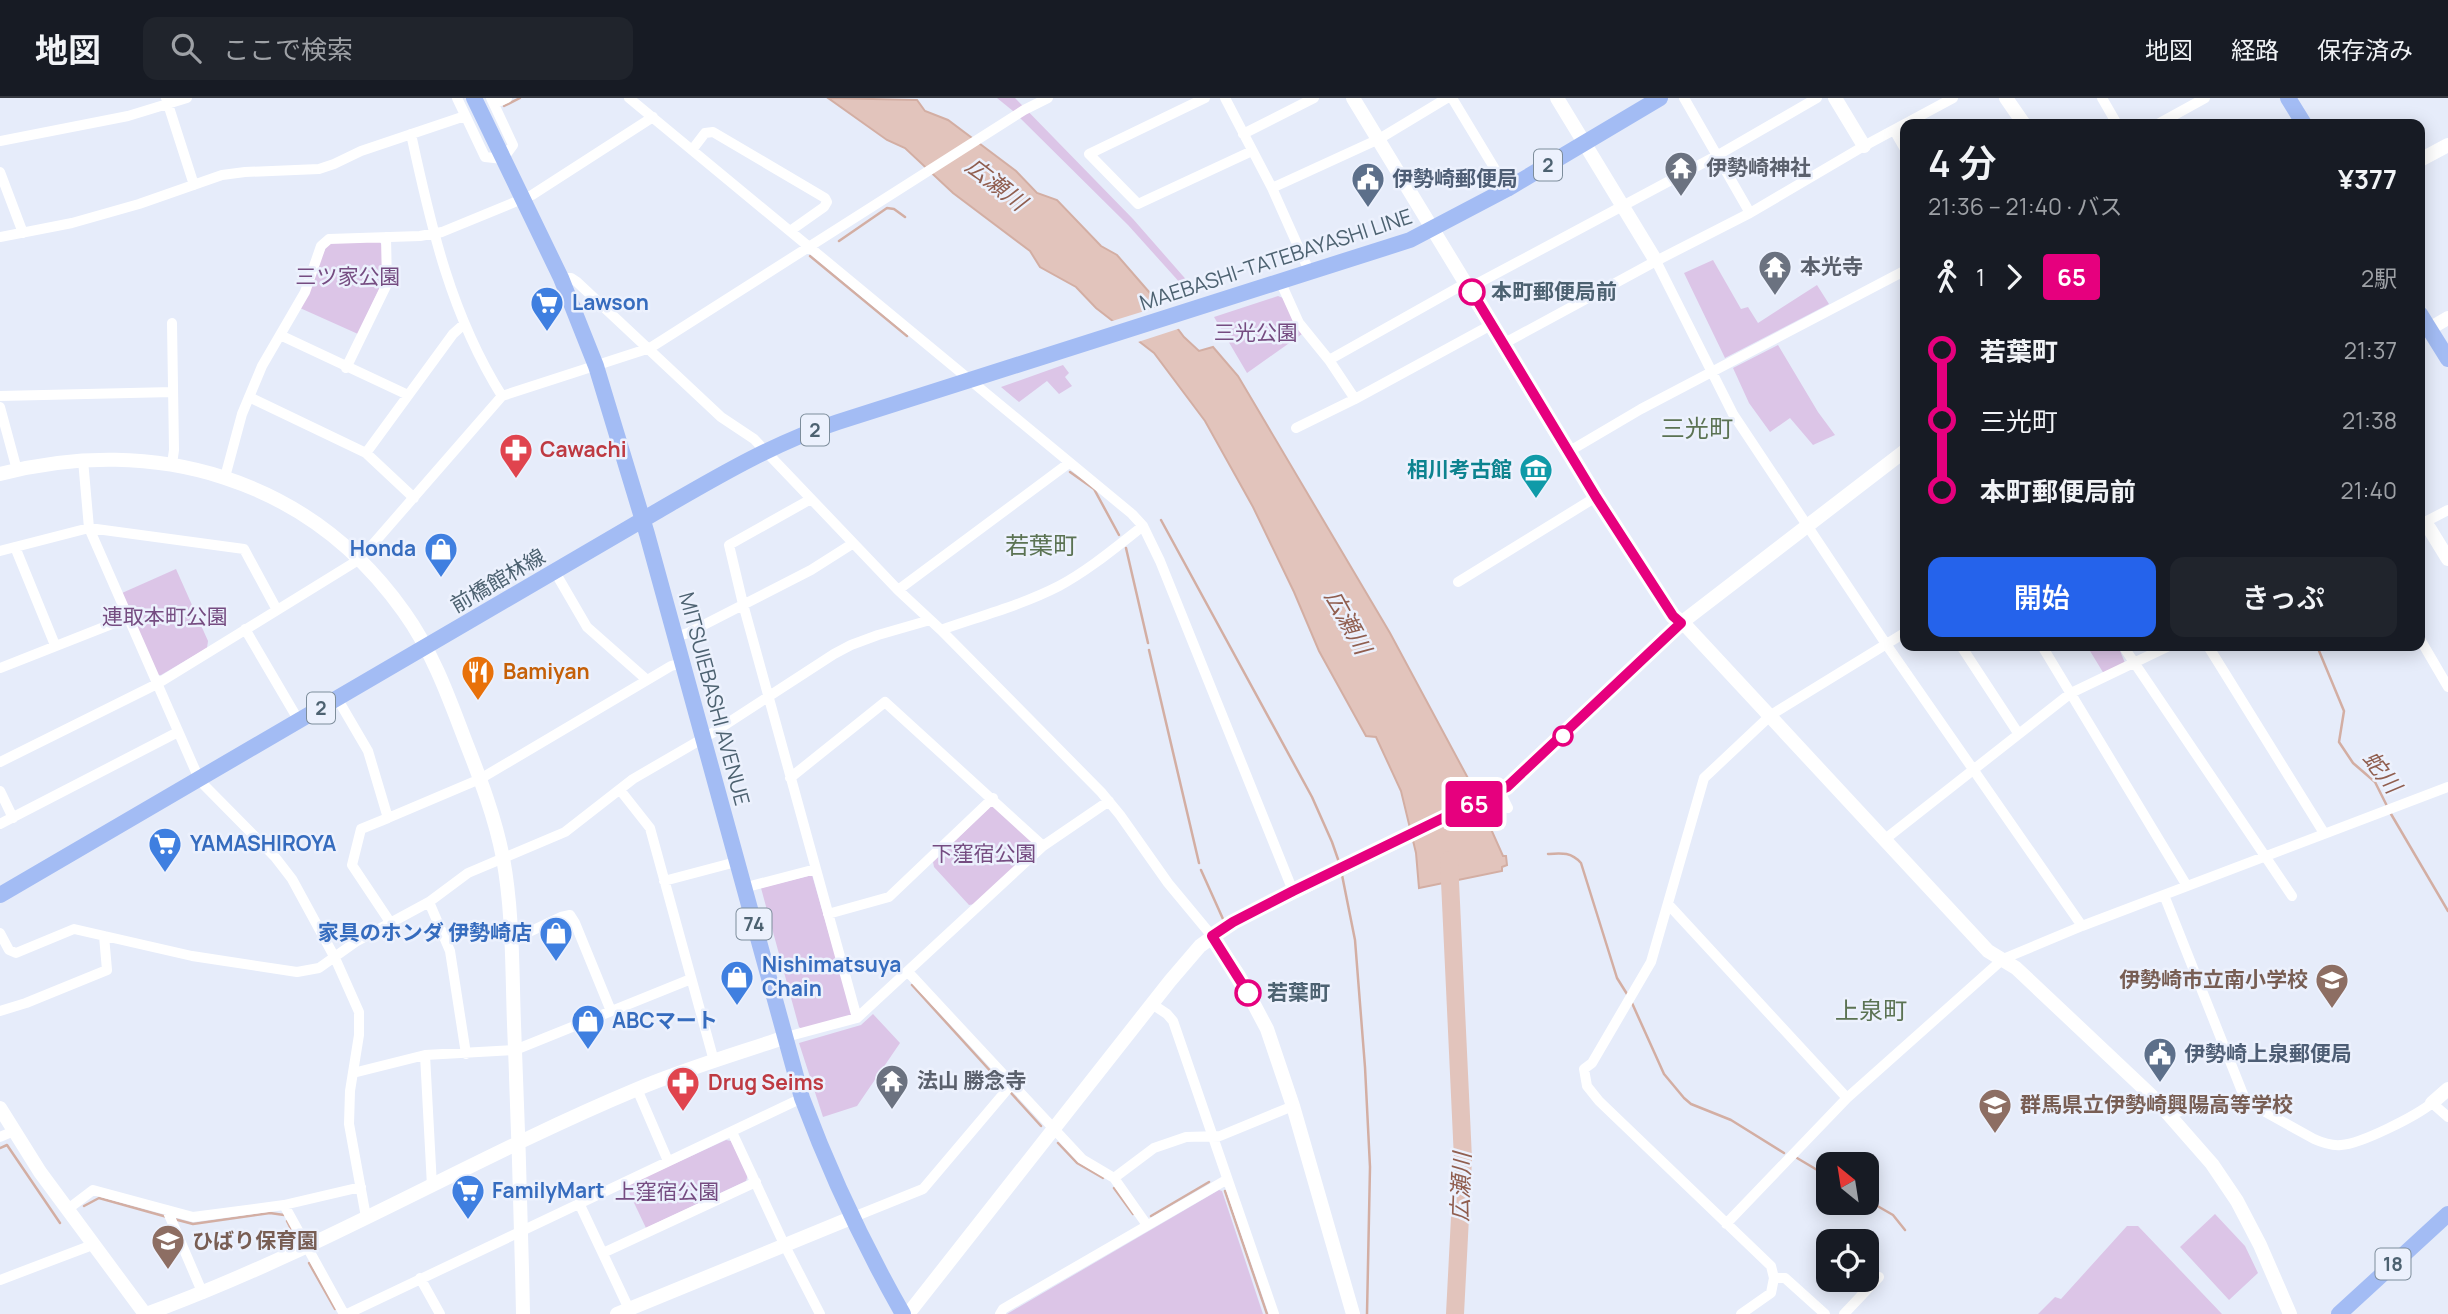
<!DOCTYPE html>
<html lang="ja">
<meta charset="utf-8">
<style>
body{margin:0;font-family:Manrope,"Noto Sans JP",sans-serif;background:#20242c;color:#f1f3f6;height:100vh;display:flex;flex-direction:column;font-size:26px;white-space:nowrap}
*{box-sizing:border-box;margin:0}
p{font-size:23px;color:#9ea1a6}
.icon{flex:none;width:38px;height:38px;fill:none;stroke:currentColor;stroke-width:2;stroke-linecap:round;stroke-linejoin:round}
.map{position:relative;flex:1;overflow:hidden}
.details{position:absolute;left:1900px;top:21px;width:525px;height:532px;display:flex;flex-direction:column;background:#171b24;border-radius:14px;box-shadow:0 4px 18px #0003}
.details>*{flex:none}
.badge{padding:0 14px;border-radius:5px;font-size:24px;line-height:46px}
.needle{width:46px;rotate:330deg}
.tools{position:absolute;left:1816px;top:1054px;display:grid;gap:14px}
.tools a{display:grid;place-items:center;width:63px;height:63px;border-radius:14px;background:#171b24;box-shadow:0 4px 18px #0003;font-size:35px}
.map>.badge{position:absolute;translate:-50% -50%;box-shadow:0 0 0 4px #fff}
.legs{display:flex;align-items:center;gap:10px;height:77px;padding:0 28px;font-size:23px}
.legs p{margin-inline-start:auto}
.overview{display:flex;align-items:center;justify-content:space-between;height:119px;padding:0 28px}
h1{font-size:38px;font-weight:600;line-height:52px}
.primary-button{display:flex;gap:14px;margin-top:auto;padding:14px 28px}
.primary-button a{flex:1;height:80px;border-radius:14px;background:#2563eb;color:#fff;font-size:28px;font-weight:600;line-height:80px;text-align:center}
.primary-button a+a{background:#20242c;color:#f1f3f6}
ul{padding:0 28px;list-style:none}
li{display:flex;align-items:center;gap:24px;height:70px;font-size:26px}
li i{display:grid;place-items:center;width:10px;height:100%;margin:0 9px;background:currentColor}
li i::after{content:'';width:18px;height:18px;margin:-9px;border:5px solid;border-radius:50%;background:#171b24}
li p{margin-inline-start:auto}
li:first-child i{background:linear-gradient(#0000 50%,currentColor 0)}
li:last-child i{background:linear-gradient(currentColor 50%,#0000 0)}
header{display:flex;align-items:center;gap:42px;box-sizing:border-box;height:98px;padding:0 35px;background:#171b24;border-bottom:2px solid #363941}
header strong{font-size:33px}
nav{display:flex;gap:38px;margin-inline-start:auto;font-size:24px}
.search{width:490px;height:63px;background:#20242c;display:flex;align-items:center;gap:18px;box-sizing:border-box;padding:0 24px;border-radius:14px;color:#9ea1a6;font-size:26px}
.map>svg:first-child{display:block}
</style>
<header>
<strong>地図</strong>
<div class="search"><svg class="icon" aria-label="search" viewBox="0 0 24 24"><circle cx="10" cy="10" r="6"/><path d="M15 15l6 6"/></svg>ここで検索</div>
<nav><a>地図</a><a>経路</a><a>保存済み</a></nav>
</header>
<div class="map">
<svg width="2448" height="1216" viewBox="0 0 2448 1216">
<rect width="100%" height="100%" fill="#e6ecfa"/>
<!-- green -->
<path fill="#dcc5e7" d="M997 0H1015L1133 121 1197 194 1191 197 1128 127 1013 13Z
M379 143 382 147V185L358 236 300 210 326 149 331 145Z
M1713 162 1741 211 1748 209 1758 225 1817 187 1829 206 1725 260 1684 175Z
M1278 198 1283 200 1302 236 1247 275 1214 219Z
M1778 247 1818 314 1835 337 1813 347 1790 320 1770 334 1749 305 1733 270Z
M1063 267 1069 275 1065 279 1072 288 1059 296 1047 283 1019 304 1001 289Z
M176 471 208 543 207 550 161 577H158L122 495Z
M2087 548H2118L2125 565 2104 576Z
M996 708 1035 744V749L975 806 969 807 934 769 933 764 990 709Z
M812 777 852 915 851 919 802 931 799 929 761 790Z
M873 916 900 945 857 1008 823 1019 799 945 861 927Z
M726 1042 731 1043 748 1077 746 1083 646 1130 626 1088Z
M1219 1092 1222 1093 1263 1216H1007Z
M2215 1116 2245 1148 2258 1175 2229 1202 2180 1149Z
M2127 1128H2138L2222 1216H2038L2055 1199 2061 1201Z"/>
<!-- water -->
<path fill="#e2c4bc" stroke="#d3aea3" stroke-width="2" d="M828 0 917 2 925 13 948 22 1016 73 1037 95 1057 102 1101 148 1117 157 1156 202 1184 239 1199 253 1213 249 1238 278 1390 535 1470 684 1503 758H1506L1507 767 1502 769V773L1419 790 1416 755 1401 693 1376 639 1366 638 1319 553 1294 494 1253 409 1205 323 1154 255 1096 210 1076 189 1040 169 1030 153 953 95 905 50 887 42Z"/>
<!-- pier -->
<path fill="#e6ecfa" d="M1164 207 1181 230 1135 245 1109 224Z"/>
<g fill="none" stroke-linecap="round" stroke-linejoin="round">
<!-- stream -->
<path stroke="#d3aea3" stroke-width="2.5" d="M504 8 520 0
M839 143 887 110 894 111 905 119
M810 158 907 238
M1070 374 1094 391 1119 437
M1161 422 1312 699 1332 744 1340 767
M1126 450 1148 545
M2317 548 2344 613 2339 644 2353 665 2375 684 2388 710
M1149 552 1199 765
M2391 716 2448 813
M1548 756C1562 755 1571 754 1581 765L1617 880 1627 896
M1201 772 1223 821
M1342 777 1355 842 1365 969 1370 1069 1367 1216
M912 887 1004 988
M1632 905 1664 976 1684 1000 1691 1006 1731 1022 1784 1055
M1011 995 1041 1028
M1058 1045 1077 1065 1103 1080
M0 1050 7 1047 60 1125
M1797 1060 1829 1079
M1114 1090 1133 1116
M1225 1093 1267 1216
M1867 1102 1893 1117 1905 1132
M84 1108 99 1100 167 1119
M1151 1118 1209 1084
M174 1121 193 1126 270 1115 284 1117
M287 1123 294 1137
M309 1165 335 1211"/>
<!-- river -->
<path stroke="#e2c4bc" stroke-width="18" d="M1449 762 1463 1061 1455 1216"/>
<!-- street -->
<path stroke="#fff" stroke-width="10" d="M166 0 194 87
M457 0 485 59 503 61 513 47 491 0
M629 0 1132 416 1143 428 1160 463 1293 793
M1205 0 1089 56 1138 106 1252 53
M1225 0 1272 90 1310 175
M1452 0 1507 91
M1684 0 1750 115
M2102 0 2117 26
M494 6 507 0
M2158 26 2205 0
M1894 32 1906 53
M411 36C431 129 451 217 502 298
M1243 36 1314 0
M0 43 128 18 187 0
M692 52 705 35 713 34 825 100 827 104 824 109 790 133
M0 74 23 135
M1272 90 1379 41 1447 0
M0 139 72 125 139 106 222 77 245 74 319 71 334 66 361 53 465 18
M1656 163 1733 316 1886 546 2082 828
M561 180H571L577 184 721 319 754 341 898 492 941 532 1101 694 1120 717 1168 785 1212 838
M1281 185 1299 225 1329 262 1355 301
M1469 190 1718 57 1817 0
M172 225 174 352 172 366
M280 237 408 297
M1503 246 1656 163 1750 115 1864 48 1953 0
M1329 262 1466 185
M346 270 387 186 386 139
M0 298 173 294
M249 299 366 355 414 400
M0 309 17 372
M1296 330 1355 301 1491 227
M1568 354 1641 311 1906 172
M366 355 453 236 463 227
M83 362 89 430 196 674 204 687 275 759 292 781 335 860 359 914V937L350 993 349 1026 366 1119
M225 379 242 316 262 268 305 194 321 148 329 141 420 138 442 134 532 97 653 19
M811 401 729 447 743 506 857 920
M2423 425 2448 412
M15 449 55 547
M0 453 89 430 244 451 277 512
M555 474 587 529 647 582
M1458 484 1596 399
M898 492 1069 365
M245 531 299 623
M941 532C981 518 1022 507 1059 488 1089 472 1116 449 1143 428
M675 539 688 535 811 472 852 446
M2420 541 2448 589
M1961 548 2018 635
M2042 548 2187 788
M2123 548 2292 798
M2208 548 2324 735
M0 570 127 520
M337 600 368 653 388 720 480 681 671 568 682 565
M0 664 157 586 360 461 502 298 650 250 1024 12 1048 0
M790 680 885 604 1043 748
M620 692 650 730 714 963
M0 693 13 720
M1500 694 1508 710
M388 720 361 731 352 767 390 824
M0 726 178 634
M1884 742 2071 595 2169 548
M664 783 736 764
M743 790 816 771
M2164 797 2245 1001
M429 804 450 853 466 956
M1668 806 1847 1000
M828 816 889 799 993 700
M0 835 9 852 16 855 74 831 192 858 297 874 319 870 357 843 429 804 468 775 565 734 633 681 714 634 834 556 851 547 878 537 930 522
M510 843 561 819 570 817 575 825 611 913
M909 875 1082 1061 1114 1080 1147 1127
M1152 906 1167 916 1173 923 1274 1216
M0 913 26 905 107 872 104 838
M786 939 857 920 1043 748 1109 703
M425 957 432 1088
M353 975 425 957 515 952 691 881
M637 991 668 1063
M2167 1016 2240 1000 2314 1041C2323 1045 2331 1048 2341 1047 2361 1046 2416 1018 2432 1005L2448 1019
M732 1034 784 1146 820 1216
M0 1039 14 1033
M1114 1080 1154 1050 1186 1039 1220 1038 1293 1008
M579 1105 629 1211
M284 1107 344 1216
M68 1111 93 1092 193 1119 284 1107 361 1089
M167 1112 203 1196
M851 1120 923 1091 1011 987
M1726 1126 1847 1000 2003 861 2082 828 2448 689
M603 1155 756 1084
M420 1180 440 1216
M1774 1180H1785L1825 1216
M0 1182 95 1146
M347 1216 802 1000
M1000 1216 1003 1211 1226 1082
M1741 1216 1771 1195 1774 1180 1771 1168 1599 1003 1587 988 1584 971 1592 965 1651 864 1704 680 1771 617 1906 534
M1844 1216 1879 1179"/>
<!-- secondary -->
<path stroke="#fff" stroke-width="14" d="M1353 0 1568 354 1673 518 1688 530 1988 853 2016 870 2155 1001 2212 1066 2237 1103 2260 1147 2290 1216
M1557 0 1656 163
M1835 0 1864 48
M2006 0 2024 26
M2420 62 2448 47
M2429 231 2448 220
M0 376C155 336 309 380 404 514 432 553 448 597 465 642 480 680 495 719 503 760 513 814 512 871 514 926 518 1022 521 1119 523 1216
M2420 424 2429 430 2448 461
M1212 838 1239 878 1267 931 1293 1008 1353 1216
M2432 1005 2448 991
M0 1010 40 1074 145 1216
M146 1216C315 1155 470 1061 635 992 684 971 736 956 786 939
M617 1216 851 1120
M908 1216 1170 883 1200 848 1233 824 1507 689 1681 525 1906 352"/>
<!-- primary -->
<path stroke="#a3bcf4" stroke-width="16" d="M474 0 561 180 596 268 647 436 802 1000C830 1075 863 1146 903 1216
M2288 0 2304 26
M2420 216 2448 261
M0 797 656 414C715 380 773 345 838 324L1410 142 1507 91 1660 0
M2339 1216 2448 1116"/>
</g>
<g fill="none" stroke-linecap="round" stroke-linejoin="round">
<defs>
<path id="line-1" d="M1248 895 1212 838 1233 824 1293 793 1507 689 1681 525 1673 518 1596 399 1472 194"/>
</defs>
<!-- line-1 casing -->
<use href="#line-1" stroke="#fff" stroke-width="16"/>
<!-- line-1 -->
<use href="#line-1" stroke="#e6007e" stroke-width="10"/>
</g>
<!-- icons -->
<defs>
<symbol id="temple-pin" viewBox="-11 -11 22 30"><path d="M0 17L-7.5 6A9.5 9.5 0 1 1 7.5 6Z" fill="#6b7280" stroke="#ecf1fd"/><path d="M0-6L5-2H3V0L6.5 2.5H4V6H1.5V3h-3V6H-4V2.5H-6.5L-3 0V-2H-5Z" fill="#fff"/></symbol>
<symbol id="civic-pin" viewBox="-11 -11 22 30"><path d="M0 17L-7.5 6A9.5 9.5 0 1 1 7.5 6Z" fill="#5c6f8a" stroke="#ecf1fd"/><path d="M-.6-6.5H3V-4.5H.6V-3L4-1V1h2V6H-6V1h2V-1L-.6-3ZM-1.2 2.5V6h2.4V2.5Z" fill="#fff"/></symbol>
<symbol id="supermarket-pin" viewBox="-11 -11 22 30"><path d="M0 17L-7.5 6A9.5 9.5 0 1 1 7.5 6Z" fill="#3f7fe0" stroke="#ecf1fd"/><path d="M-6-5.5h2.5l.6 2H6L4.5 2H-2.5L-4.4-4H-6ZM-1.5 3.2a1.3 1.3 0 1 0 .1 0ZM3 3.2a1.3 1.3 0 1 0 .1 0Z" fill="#fff"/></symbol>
<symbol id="pharmacy-pin" viewBox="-11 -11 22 30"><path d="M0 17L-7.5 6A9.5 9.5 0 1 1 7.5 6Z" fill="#e0444e" stroke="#ecf1fd"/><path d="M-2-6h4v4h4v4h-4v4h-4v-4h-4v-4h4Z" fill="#fff"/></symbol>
<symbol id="museum-pin" viewBox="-11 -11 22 30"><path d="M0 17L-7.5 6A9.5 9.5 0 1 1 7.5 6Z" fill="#0f9aa8" stroke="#ecf1fd"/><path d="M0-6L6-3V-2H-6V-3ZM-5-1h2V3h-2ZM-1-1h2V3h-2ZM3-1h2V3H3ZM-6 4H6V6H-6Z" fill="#fff"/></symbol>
<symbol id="shop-pin" viewBox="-11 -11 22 30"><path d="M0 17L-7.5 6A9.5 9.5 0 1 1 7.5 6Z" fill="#3f7fe0" stroke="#ecf1fd"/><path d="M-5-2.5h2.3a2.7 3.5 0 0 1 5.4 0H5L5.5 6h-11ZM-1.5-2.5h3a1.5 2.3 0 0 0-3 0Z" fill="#fff"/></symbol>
<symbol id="restaurant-pin" viewBox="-11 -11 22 30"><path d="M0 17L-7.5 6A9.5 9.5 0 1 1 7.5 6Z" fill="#e8710a" stroke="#ecf1fd"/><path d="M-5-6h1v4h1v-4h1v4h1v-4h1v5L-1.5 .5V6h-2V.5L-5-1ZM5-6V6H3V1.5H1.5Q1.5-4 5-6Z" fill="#fff"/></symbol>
<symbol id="school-pin" viewBox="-11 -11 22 30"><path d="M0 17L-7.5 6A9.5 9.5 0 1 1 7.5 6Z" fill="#8d6e63" stroke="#ecf1fd"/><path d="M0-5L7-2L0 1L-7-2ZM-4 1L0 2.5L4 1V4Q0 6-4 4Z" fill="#fff"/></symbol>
</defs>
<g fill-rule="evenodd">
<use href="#temple-pin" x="1662" y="51" width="38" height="52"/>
<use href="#civic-pin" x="1349" y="62" width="38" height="52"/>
<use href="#temple-pin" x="1756" y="150" width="38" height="52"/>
<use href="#supermarket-pin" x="528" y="186" width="38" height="52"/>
<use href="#pharmacy-pin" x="497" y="333" width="38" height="52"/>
<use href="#museum-pin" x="1517" y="353" width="38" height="52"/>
<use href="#shop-pin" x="422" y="432" width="38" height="52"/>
<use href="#restaurant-pin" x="459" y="555" width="38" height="52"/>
<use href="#supermarket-pin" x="146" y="727" width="38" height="52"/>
<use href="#shop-pin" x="537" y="816" width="38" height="52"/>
<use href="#shop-pin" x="718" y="860" width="38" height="52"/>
<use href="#school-pin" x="2313" y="863" width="38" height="52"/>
<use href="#shop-pin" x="569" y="904" width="38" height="52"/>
<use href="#civic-pin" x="2141" y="937" width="38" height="52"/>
<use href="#temple-pin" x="873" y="964" width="38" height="52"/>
<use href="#pharmacy-pin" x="664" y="966" width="38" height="52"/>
<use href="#school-pin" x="1976" y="988" width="38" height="52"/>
<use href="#supermarket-pin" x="449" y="1074" width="38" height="52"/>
<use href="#school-pin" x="149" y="1124" width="38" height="52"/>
</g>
<!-- markers -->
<g fill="#fff" stroke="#e6007e" stroke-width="3.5">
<circle cx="1472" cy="194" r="12"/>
<circle cx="1563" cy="638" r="9"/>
<circle cx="1248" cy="895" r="12"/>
</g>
<g text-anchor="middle" stroke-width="5" stroke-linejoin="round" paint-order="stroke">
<!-- shield labels -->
<g fill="#ecf1fd" stroke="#7d8d9b" stroke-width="2">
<rect x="1534" y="51.5" width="28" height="31" rx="5"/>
<rect x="801" y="316.5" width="28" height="31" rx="5"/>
<rect x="307" y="594.5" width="28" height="31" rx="5"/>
<rect x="736.5" y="810.5" width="35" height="31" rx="5"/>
<rect x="2375.5" y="1150.5" width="35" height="31" rx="5"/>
</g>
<g font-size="19" font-weight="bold" fill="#4d6271">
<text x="1548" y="74">2</text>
<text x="815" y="339">2</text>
<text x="321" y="617">2</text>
<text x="754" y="833">74</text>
<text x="2393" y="1173">18</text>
</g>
<!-- worship labels -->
<g font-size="21" font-weight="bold" fill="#5b616d" stroke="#ecf1fd" text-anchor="start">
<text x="1706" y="77">伊勢崎神社</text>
<text x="1800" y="176">本光寺</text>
<text x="917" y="990">法山 勝念寺</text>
</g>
<!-- service labels -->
<g font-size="21" font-weight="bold" fill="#4e5e75" stroke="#ecf1fd" text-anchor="start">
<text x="1392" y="88">伊勢崎郵便局</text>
<text x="2184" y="963">伊勢崎上泉郵便局</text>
</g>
<!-- street labels -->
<g font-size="21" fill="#4d6271" stroke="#ecf1fd">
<text transform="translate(1276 162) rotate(-18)" y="7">MAEBASHI-TATEBAYASHI LINE</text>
<text transform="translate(498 483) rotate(-30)" y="7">前橋館林線</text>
<text transform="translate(714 601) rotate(75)" y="7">MITSUIEBASHI AVENUE</text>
</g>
<!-- park labels -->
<g font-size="21" fill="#754c81" stroke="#ecf1fd">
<text x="348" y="186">三ツ家公園</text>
<text x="1256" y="242">三光公園</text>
<text x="165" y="526">連取本町公園</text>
<text x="984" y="763">下窪宿公園</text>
<text x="667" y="1101">上窪宿公園</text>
</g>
<!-- stop labels -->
<g font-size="21" font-weight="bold" fill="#4d6271" stroke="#ecf1fd" text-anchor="start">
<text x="1491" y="201">本町郵便局前</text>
<text x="1267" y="902">若葉町</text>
</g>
<!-- shop labels -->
<g font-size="21" font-weight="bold" fill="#366cbe" stroke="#ecf1fd" text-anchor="start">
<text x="572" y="212">Lawson</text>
<text x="416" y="458" text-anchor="end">Honda</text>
<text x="190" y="753">YAMASHIROYA</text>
<text x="532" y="842" text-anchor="end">家具のホンダ 伊勢崎店</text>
<text x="762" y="874">Nishimatsuya<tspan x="762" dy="24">Chain</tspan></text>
<text x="612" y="930">ABCマート</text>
<text x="492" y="1100">FamilyMart</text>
</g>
<!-- health labels -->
<g font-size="21" font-weight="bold" fill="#be3a42" stroke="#ecf1fd" text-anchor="start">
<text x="540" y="359">Cawachi</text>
<text x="708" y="992">Drug Seims</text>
</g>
<!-- culture labels -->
<g font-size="21" font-weight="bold" fill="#0d838f" stroke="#ecf1fd" text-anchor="end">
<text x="1512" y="379">相川考古館</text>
</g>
<!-- food labels -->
<g font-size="21" font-weight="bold" fill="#c56008" stroke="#ecf1fd" text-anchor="start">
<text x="503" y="581">Bamiyan</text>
</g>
<!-- education labels -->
<g font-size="21" font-weight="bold" fill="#785e54" stroke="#ecf1fd" text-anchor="start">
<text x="2308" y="889" text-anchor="end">伊勢崎市立南小学校</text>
<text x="2020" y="1014">群馬県立伊勢崎興陽高等学校</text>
<text x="192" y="1150">ひばり保育園</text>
</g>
<!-- water labels -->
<g font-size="23" font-style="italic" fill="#905e4f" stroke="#ecf1fd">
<text transform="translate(996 86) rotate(38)" y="8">広瀬川</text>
<text transform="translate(1348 524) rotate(61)" y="8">広瀬川</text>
<text transform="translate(2382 674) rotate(53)" y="8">蛇川</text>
<text transform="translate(1461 1089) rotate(-88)" y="8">広瀬川</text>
</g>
<!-- quarter labels -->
<g font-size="24" fill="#5b7353" stroke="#ecf1fd">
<text x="1697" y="339">三光町</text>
<text x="1041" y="456">若葉町</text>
<text x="1871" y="921">上泉町</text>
</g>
</g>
</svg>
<div class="tools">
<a><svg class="needle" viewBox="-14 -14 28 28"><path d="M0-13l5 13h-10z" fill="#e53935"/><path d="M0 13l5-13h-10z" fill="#9ea1a6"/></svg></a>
<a><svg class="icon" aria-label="locate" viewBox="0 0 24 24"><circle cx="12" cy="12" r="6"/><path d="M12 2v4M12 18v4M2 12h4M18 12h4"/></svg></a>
</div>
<b class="badge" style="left:1474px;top:706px;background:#e6007e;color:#fff">65</b>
<section class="details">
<div class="overview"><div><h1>4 分</h1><p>21:36 – 21:40 · バス</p></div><b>¥377</b></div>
<div class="legs"><svg class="icon" aria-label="walk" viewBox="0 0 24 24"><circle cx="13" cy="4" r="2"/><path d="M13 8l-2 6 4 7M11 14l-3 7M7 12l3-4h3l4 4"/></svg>1<svg class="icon" aria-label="forward" viewBox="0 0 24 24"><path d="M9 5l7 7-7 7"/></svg><b class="badge" style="background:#e6007e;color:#fff">65</b><p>2駅</p></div>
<ul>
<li><i style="color:#e6007e"></i><b>若葉町</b><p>21:37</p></li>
<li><i style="color:#e6007e"></i><span>三光町</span><p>21:38</p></li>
<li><i style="color:#e6007e"></i><b>本町郵便局前</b><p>21:40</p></li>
</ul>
<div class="primary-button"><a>開始</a><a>きっぷ</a></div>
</section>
</div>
